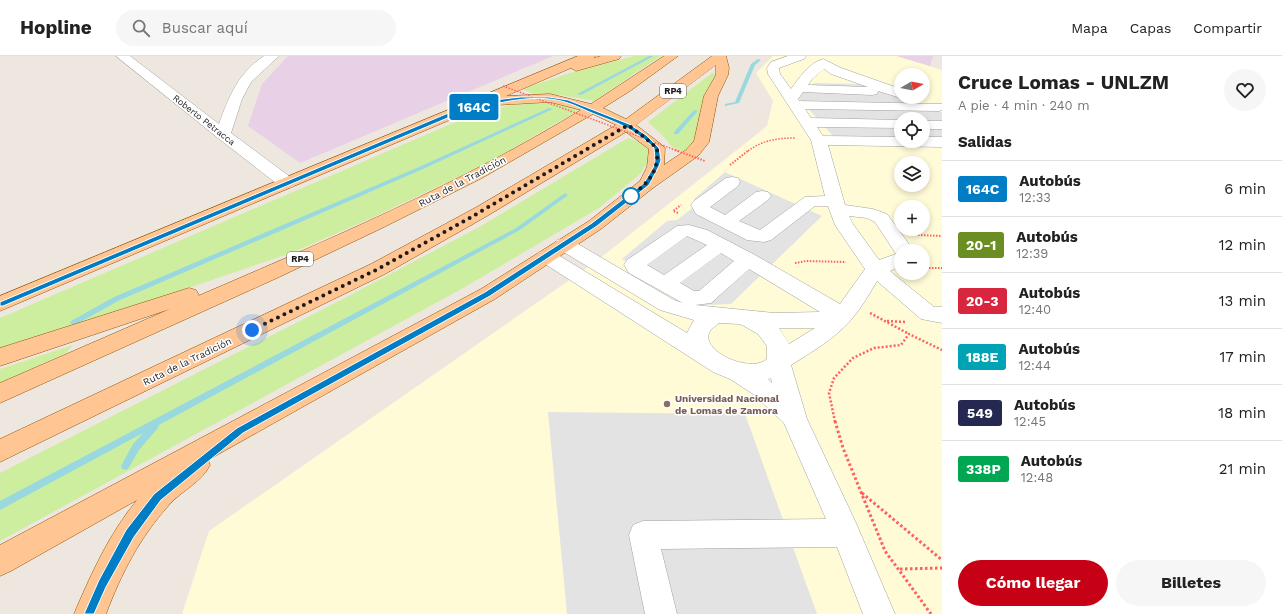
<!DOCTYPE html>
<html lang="es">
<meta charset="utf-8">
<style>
body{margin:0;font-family:"Work Sans",sans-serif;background:#f6f6f6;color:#222;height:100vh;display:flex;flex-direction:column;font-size:15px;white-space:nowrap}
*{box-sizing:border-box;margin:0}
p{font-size:13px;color:#767676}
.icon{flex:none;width:22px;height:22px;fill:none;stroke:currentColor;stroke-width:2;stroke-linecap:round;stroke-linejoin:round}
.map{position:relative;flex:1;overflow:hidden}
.sheet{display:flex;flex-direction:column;background:#fff;width:340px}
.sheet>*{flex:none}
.badge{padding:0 8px;border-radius:3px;font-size:14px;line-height:26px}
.needle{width:26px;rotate:80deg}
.tools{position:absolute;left:894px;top:12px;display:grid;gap:8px}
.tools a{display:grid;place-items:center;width:36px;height:36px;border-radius:50%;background:#fff;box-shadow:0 2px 6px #0003;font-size:20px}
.you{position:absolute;width:20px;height:20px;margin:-10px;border:3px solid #fff;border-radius:50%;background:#1a73e8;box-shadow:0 0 0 6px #1a73e833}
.map>.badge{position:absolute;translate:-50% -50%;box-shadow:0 0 0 2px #fff}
h2{padding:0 16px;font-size:15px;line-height:36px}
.round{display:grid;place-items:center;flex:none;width:42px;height:42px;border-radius:21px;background:#f6f6f6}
.head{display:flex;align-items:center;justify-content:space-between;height:68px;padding:0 16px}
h1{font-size:19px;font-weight:700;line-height:30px}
.button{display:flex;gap:8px;margin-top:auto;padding:8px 16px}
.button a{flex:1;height:46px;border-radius:24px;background:#c60015;color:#fff;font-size:16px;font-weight:700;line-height:46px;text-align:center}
.button a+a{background:#f6f6f6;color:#222}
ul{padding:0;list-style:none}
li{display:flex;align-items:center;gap:12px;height:56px;padding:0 16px;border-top:1px solid #e0e0e0}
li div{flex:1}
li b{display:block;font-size:15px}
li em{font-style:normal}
li .badge{min-width:44px;font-weight:700;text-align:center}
header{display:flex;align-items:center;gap:24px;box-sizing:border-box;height:56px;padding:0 20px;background:#fff;border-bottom:1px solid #e0e0e0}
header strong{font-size:19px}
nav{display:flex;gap:22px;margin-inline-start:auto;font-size:14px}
.search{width:280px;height:36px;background:#f6f6f6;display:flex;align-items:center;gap:10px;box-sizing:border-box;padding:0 14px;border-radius:22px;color:#767676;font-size:15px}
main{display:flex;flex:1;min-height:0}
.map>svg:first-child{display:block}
</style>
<header>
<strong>Hopline</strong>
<div class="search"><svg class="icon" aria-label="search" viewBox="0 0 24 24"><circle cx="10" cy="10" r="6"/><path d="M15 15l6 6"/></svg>Buscar aquí</div>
<nav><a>Mapa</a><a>Capas</a><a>Compartir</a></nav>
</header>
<main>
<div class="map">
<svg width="942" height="558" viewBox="0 0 942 558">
<rect width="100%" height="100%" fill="#eee7df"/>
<!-- industrial -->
<path fill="#e8d0e6" d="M288 0H553L300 107 248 70 262 28Z
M896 0H933L930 10Z"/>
<!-- education -->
<path fill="#fffbd7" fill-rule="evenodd" d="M773 0H896L942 14V558H182L209 475 594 207 767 70 773 45 756 17ZM901 19H923V41H901ZM901 63H923V85H901ZM901 107H923V129H901ZM901 151H923V173H901ZM901 195H923V217H901Z"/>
<!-- grass -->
<path fill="#ceee9f" d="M634 0H661L594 45 560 39 534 38 522 33 570 17Z
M712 17 716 18 706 35 701 50 697 83 685 96 672 91 664 81 648 66Z
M536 47H555L581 53 487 107 376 160 294 196 0 296V262L460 64C486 54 508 48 536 47Z
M628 82 649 90 648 106 640 118 599 152 465 231 0 485V417L339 245 481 170Z
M73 289 66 297 0 327V313Z"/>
<!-- parking -->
<path fill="#e3e3e3" d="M815 27 859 28 942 56V82H923V63H901V81L833 80 794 37Z
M725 116 822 160 731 248 703 249 622 203 667 165 677 164 695 150 694 143Z
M548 356 745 358 817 558H567Z"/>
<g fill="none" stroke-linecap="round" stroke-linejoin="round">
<!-- stream -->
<path fill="#9ad8e0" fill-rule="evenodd" d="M649 0H654L581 39 577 38Z
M758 3 761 4 755 9 739 47 725 50V48L735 46 751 8Z
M549 52 553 53 423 113 118 245 75 269H73L70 267 71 265 114 241 419 111Z
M694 54 698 55 678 78H674V76Z
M565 137 568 139 567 140 520 174 159 369 158 372 139 394 128 413 125 414 122 413 121 410 133 388 143 377 0 454V445L516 172Z"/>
<defs>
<path id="minor" d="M116 0H130L219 68C230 38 238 18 264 0H279L251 26 242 43 231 77 293 123 295 127 293 131 287 132 281 131 218 82Z
M788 0H806L804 3 779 12 780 18 791 33C799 22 809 7 823 3L841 12 901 33V41H905L901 42 878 35 877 38 872 39 803 36 798 43 799 45 942 48V54L939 55 805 53 811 62 901 64V72L817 71 823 80 901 81V85H923V81H942V91L828 89 845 149 873 153 887 158 914 195H901V210L890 215 934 251H942V267L921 263 877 225C869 239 861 252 851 264 834 283 812 296 791 309L807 363 856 467 895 558H863L837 491 661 493 677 558H645L629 479 633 469 643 465 826 463 784 367 753 338 730 323 713 316 539 204 536 200 539 196 546 194 553 196 687 277 694 264 660 254 557 192 555 188 557 184 564 182 571 184 674 244 683 247 629 217 624 209 627 204 677 170 689 169 707 174 755 199 840 248 865 213 835 169 828 150H815L771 184 764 186 747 184 696 158 691 149 694 145 726 122 732 121 738 122 740 126 738 130 710 151 725 159 756 136 762 135 768 136 771 140 768 144 739 165 760 174 805 141 825 140 811 84 768 18 767 12 771 6ZM824 13 831 18 868 31 808 29 812 23ZM849 160 867 162 875 166 896 198 879 204 853 168ZM687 180 707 189 664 219 647 209ZM721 197 734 205 699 235H694L680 227ZM749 213 820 256 774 257 695 249 711 247ZM719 267 739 268 744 270 758 278 767 290V303C751 318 698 295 710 275 712 272 716 270 719 267ZM779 272H815L789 288ZM771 322 772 327 768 323Z
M923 65H942V73H923Z"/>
<path id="major" d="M578 0H595L594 2 601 0H621L619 3 576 15 571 12 506 40 550 38 591 48 664 0H678L630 35 603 52 626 63 712 0H726L729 12 728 19 718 40 709 86 698 100 653 132 601 173 495 243 208 404 210 409C202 426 181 435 169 449 140 481 121 518 106 558H74C91 518 109 478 137 444L11 515 0 520V489L481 233 589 165 640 125 647 111 649 93 626 76 487 160 385 218 0 406V383L371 208 475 152 616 69 593 58 482 122 380 173 277 222 0 347V327L170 253 0 310V292L189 232 196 234 199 239 198 240C328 184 460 128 581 54L550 46 498 49 492 46 0 255V240ZM716 9V19L704 40 694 85 686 94 664 109 665 92 662 89 636 69Z"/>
</defs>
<!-- minor casing -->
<use href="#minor" stroke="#a2a2a2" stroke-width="1"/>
<!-- major casing -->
<use href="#major" stroke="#925200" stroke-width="1"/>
<!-- path-far3 -->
<path stroke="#ff5f5f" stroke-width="1.5" stroke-dasharray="1.5 1.5" stroke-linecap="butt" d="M748 95C763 84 777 82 796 82"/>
<!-- path-far2 -->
<path stroke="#ff5f5f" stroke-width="2" stroke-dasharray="1.5 1.5" stroke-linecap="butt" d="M730 109 749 94
M678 157 673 155 681 149
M918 179 942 180
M795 207 806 205 846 206
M923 212H942"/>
<!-- path-far1 -->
<path stroke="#ff5f5f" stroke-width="2.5" stroke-dasharray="2 2" stroke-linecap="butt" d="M870 257 909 278
M887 265 906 266
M835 366 829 337 834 322 853 302 874 292 901 289 909 278 942 294"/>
<!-- path -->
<path stroke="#ff5f5f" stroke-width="3" stroke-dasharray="2.5 2.5" stroke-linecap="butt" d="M835 365 843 392 885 495 931 558
M862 437 942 504
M900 513 942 512"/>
<!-- minor -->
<use href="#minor" fill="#fff" fill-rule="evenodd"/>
<!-- major -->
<use href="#major" fill="#ffc593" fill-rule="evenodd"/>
<!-- path-bridge-far1 -->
<path stroke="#ff5f5f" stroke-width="1.5" stroke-dasharray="1.5 1.5" stroke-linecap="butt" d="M503 30 678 95"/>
<!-- path-bridge -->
<path stroke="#ff5f5f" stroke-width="2" stroke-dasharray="1.5 1.5" stroke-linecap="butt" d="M675 94 705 105"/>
</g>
<!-- line -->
<path fill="#007dc5" stroke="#fff" d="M521 41H549L568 44 629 68 646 79 659 92 661 104 659 110 649 129 597 170 490 240 243 377 161 444 134 481 106 531 94 558H84L99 524 126 474 154 438 237 372 485 236 592 167 644 127 654 110 655 104 654 92C635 74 621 68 597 59 586 55 576 49 565 46 531 36 490 49 457 58L3 250H0V246L453 55 494 44Z"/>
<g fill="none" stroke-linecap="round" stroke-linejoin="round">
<!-- walk -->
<path stroke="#1b1b1b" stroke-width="4" stroke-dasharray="0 7.2" d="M252 274 378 213 468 163 628 69 644 81 657 92C659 116 649 126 631 140"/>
</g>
<!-- markers -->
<circle fill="#fff" stroke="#007dc5" stroke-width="2" cx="631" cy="140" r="8"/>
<circle fill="#8d6e63" stroke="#fff" stroke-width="1.5" cx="667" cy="348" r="4"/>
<g text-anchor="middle" stroke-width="3" stroke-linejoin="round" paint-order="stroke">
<!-- shield labels -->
<g fill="#fff" stroke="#5f5f5f" stroke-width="1">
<rect x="660" y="28" width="26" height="14" rx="3"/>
<rect x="287" y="196" width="26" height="14" rx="3"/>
</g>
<g font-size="9" font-weight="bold" fill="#1b1b1b">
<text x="673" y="38">RP4</text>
<text x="300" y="206">RP4</text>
</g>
<!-- far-street labels -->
<g font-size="9" fill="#1b1b1b" stroke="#fff">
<text transform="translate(204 64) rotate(38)" y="3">Roberto Petracca</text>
</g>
<!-- street labels -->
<g font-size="10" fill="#1b1b1b" stroke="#fff">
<text transform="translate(462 125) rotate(-28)" y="4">Ruta de la Tradición</text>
<text transform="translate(187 305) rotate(-26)" y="4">Ruta de la Tradición</text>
</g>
<!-- education labels -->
<g font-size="10" font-weight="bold" fill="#785e54" stroke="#fff" text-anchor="start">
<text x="675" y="346">Universidad Nacional<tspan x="675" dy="12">de Lomas de Zamora</tspan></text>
</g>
</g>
</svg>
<div class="tools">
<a><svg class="needle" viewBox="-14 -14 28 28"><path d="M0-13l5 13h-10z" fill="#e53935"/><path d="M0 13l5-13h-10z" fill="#767676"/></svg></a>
<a><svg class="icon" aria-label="locate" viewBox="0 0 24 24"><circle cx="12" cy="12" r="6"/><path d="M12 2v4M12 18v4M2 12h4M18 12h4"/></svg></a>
<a><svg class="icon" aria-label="layers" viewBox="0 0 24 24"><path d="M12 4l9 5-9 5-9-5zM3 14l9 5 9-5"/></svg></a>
<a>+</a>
<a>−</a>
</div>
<div class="you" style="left:252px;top:274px"></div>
<b class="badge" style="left:474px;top:51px;background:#007dc5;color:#fff">164C</b>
</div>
<section class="sheet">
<div class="head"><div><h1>Cruce Lomas - UNLZM</h1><p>A pie · 4 min · 240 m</p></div><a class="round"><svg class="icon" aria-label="heart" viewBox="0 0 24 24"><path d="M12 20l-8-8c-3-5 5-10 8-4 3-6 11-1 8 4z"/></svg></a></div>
<h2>Salidas</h2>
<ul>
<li><span class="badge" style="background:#007dc5;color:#fff">164C</span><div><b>Autobús</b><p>12:33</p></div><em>6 min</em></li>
<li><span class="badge" style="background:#6b8e23;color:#fff">20-1</span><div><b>Autobús</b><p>12:39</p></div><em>12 min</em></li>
<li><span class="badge" style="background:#d7263d;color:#fff">20-3</span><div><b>Autobús</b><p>12:40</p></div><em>13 min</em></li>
<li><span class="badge" style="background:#00a3b4;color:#fff">188E</span><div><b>Autobús</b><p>12:44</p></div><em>17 min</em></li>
<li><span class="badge" style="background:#252850;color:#fff">549</span><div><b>Autobús</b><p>12:45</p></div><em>18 min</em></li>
<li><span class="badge" style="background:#00a651;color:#fff">338P</span><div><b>Autobús</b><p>12:48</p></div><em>21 min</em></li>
</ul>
<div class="button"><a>Cómo llegar</a><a>Billetes</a></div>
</section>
</main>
